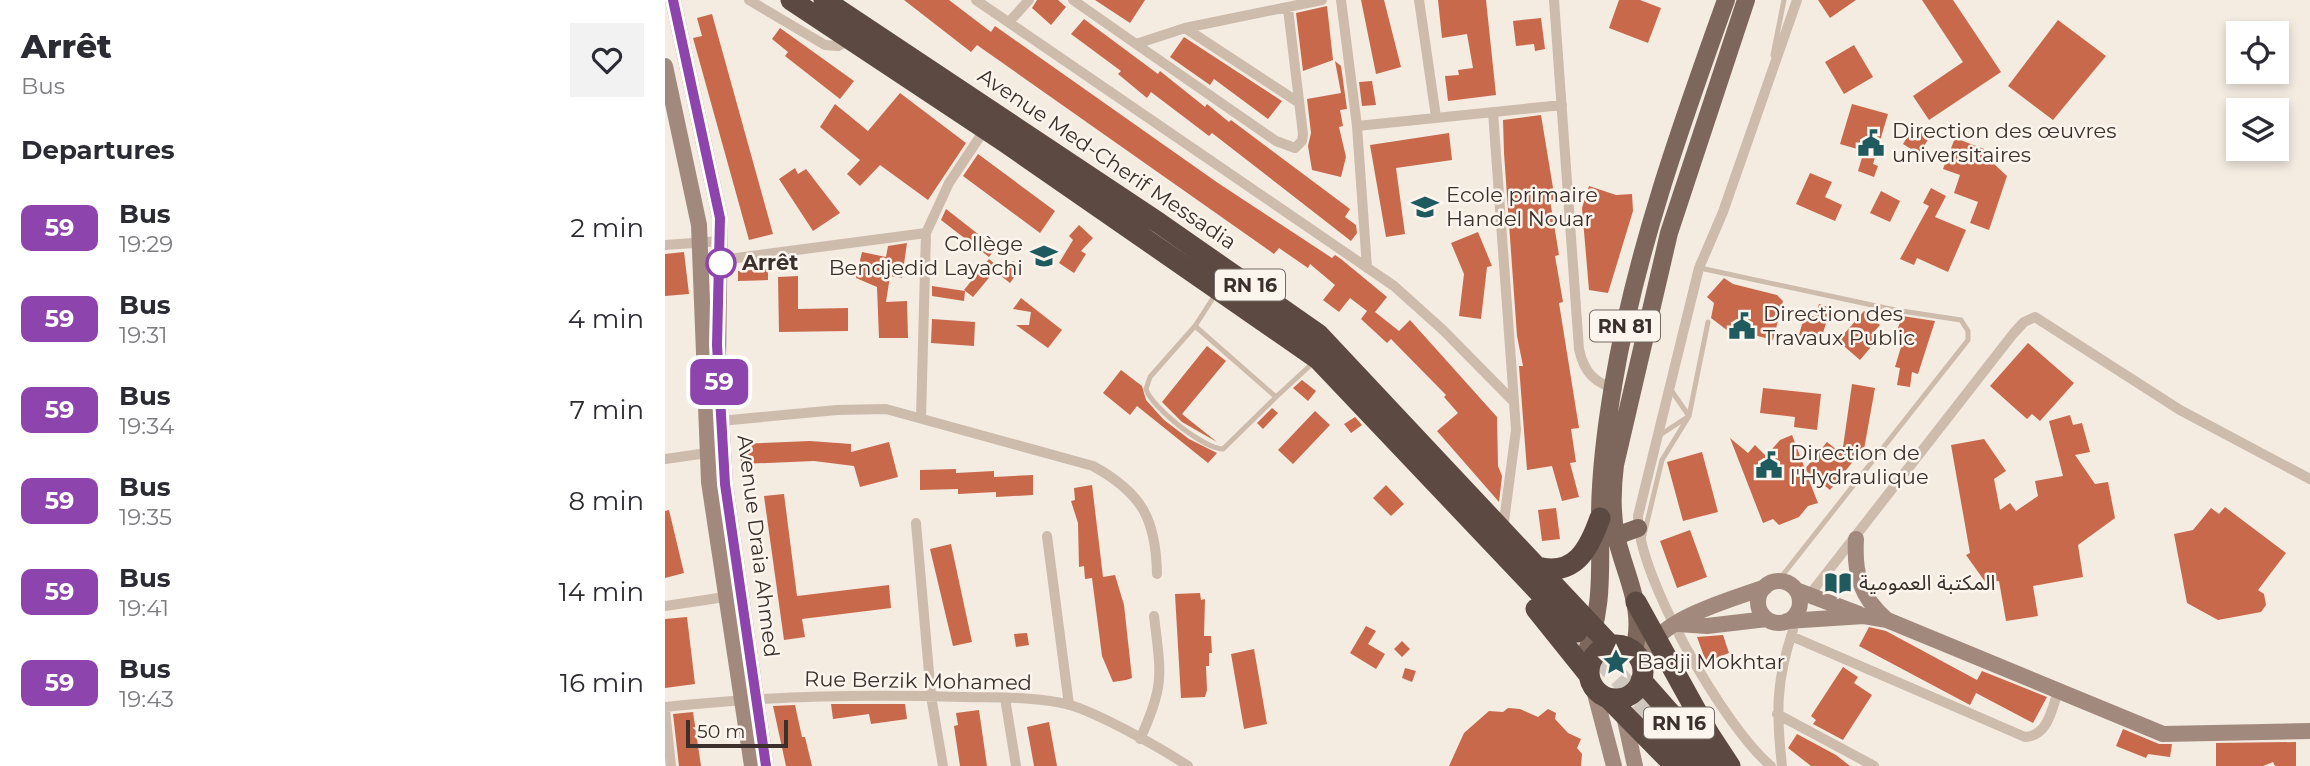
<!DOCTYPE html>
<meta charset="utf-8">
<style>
body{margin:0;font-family:Montserrat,"Noto Sans Arabic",sans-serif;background:#f2f2f3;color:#2b2b33;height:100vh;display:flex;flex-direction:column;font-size:26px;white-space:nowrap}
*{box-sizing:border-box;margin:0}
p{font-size:23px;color:#7c7c81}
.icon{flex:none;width:38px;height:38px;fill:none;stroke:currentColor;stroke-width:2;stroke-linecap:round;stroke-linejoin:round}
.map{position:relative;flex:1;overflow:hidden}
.drawer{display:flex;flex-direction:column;background:#fff;width:665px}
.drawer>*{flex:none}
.badge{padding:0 14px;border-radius:10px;font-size:24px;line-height:46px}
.controls{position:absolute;left:1561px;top:21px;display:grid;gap:14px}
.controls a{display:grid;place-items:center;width:63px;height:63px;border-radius:0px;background:#fff;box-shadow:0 4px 10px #0003;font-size:35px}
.scale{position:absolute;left:21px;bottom:18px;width:102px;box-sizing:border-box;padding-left:7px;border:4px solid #3b302b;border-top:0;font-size:19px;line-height:24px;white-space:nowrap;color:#3b302b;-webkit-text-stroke:5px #fbf5ee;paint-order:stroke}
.map>.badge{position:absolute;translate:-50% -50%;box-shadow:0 0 0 4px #fff}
h2{padding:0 21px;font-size:26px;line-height:63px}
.round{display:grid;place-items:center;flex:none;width:74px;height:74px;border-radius:0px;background:#f2f2f3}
.summary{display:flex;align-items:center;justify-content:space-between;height:119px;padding:0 21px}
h1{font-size:33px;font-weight:800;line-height:52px}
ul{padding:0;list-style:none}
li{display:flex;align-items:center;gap:21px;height:91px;padding:0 21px}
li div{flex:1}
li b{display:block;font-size:26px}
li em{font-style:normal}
li .badge{min-width:77px;font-weight:700;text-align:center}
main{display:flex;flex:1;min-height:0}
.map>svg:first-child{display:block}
</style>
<main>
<section class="drawer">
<div class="summary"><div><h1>Arrêt</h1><p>Bus</p></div><a class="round"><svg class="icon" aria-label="heart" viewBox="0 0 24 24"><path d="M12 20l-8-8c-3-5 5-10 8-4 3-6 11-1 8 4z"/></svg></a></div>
<h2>Departures</h2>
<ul>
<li><span class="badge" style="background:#8e44ad;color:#fff">59</span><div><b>Bus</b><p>19:29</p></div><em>2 min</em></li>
<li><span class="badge" style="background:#8e44ad;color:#fff">59</span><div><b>Bus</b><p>19:31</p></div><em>4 min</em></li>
<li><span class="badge" style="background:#8e44ad;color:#fff">59</span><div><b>Bus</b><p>19:34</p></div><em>7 min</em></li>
<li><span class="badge" style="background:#8e44ad;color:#fff">59</span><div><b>Bus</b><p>19:35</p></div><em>8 min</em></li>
<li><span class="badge" style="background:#8e44ad;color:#fff">59</span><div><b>Bus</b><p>19:41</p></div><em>14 min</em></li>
<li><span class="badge" style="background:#8e44ad;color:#fff">59</span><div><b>Bus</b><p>19:43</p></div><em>16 min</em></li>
</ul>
</section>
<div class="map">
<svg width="1645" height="766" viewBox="0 0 1645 766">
<rect width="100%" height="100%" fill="#f4ebe1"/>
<!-- building -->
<path fill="#c8694b" d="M239 0H284L326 32 330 26 553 183 667 258 670 255 676 259 722 297 710 312 734 331 745 320 832 417 833 466 837 476 834 502 772 431 793 413 779 397 781 395 726 339 722 343 696 319 702 311 685 298 674 312 658 300 670 285 645 264 643 268 614 248 609 254 312 45 306 52Z
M372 0H393L401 7 386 25 367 8Z
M430 0H480L465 23Z
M696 0H719L736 67 711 74Z
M773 0H821L831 95 783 101 780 76 794 75 793 70 808 68 802 34 777 38Z
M954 0H975L996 8 983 43 944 28Z
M1153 0H1191L1165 18Z
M1257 0H1288L1336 72 1264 120 1248 96 1298 62Z
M662 6 668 60 638 71 631 13Z
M47 14 108 234 84 240 28 38 37 36 32 18Z
M876 18 880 49 870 51 869 44 851 46 848 21Z
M419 19 493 74 495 71 540 107 542 104 564 122 566 120 685 209 680 217 691 225 692 233 686 241 547 133 544 136 486 92 482 98 453 74 456 71 406 34Z
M1393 20 1441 56 1388 120 1343 86Z
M115 28 189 81 175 99 120 56 123 52 107 39Z
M519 37 617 101 603 119 549 79 545 85 505 57Z
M1189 45 1208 77 1179 94 1160 62Z
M670 61 676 66 682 109 675 110 678 126 674 127 681 157 676 177 647 170 643 146 646 133 642 99 676 93Z
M707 81 711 105 697 106 694 82Z
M235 93 301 143 263 200 215 165 195 186 182 174 195 160 155 127 170 104 203 131Z
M1187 104 1223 114 1208 164 1213 166 1209 177 1193 171 1199 151 1175 144Z
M876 115 890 200H885L894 255 890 256 898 302 894 303 914 428 906 429 911 462 905 463 914 497 897 501 887 466 862 470 854 366H858L852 336 839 153 838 120Z
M1248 128 1264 138 1254 154 1238 144Z
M784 133 787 160 731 168 740 234 721 237 705 145Z
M1290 138 1327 152 1332 157 1329 164 1342 176 1324 230 1305 223 1313 202 1289 193 1295 175 1278 169Z
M313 154 390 211 375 233 298 176Z
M130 168 133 174 141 169 175 213 148 231 114 179Z
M1145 173 1167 182 1160 197 1177 205 1170 221 1131 204Z
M924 186 951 195 967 194 968 211 943 293 924 290 917 208Z
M1266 188 1281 196 1270 217 1301 230 1283 272 1252 258 1249 265 1235 259 1264 206 1258 203Z
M1216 191 1235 201 1225 222 1205 213Z
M281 209 331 248 324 257 276 220Z
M414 225 428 238 416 251 421 254 409 273 394 263 408 240 404 236Z
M813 232 827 266 822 267 816 319 794 316 799 274 786 243Z
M242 243 237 278 225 276 221 302 242 301 243 338H214L212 287 191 278 197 252 221 257 223 246Z
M19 252 24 294 0 296V254Z
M324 259 333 267 308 297 299 290Z
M348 261 356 268 345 283 336 276Z
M103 269V280L73 281V271Z
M133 276V309L183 308V331L114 332 113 277Z
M1059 278 1068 284 1112 295 1118 301 1108 340 1081 333 1075 340 1046 318 1049 303 1042 297Z
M267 286 300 291 299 301 267 296Z
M356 298 397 330 383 348 351 325H364L366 312 348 309Z
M1154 304 1166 308 1155 342 1134 335 1140 314 1150 317Z
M1199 311 1215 325 1206 335 1210 339 1206 347 1195 360 1173 341Z
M1237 316 1270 321 1253 374 1247 372 1245 387 1232 385 1235 368 1230 367 1239 337 1231 334Z
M267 319 310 322 309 346 266 343Z
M1363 343 1409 383 1375 421 1367 414 1362 419 1325 386Z
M542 346 561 361 517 414 552 442 517 422 494 399 497 402Z
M456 370 477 386 481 400 499 420 524 439 552 453 543 463 472 406 465 415 438 393Z
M637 380 651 391 643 401 628 388Z
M1187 384 1210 388 1198 455 1194 454 1165 490 1140 470 1153 503 1143 506 1134 517 1114 525 1108 519 1098 523 1065 438 1083 453 1090 445 1101 456 1115 440 1127 435 1140 469 1162 442 1177 454Z
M1098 388 1156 394 1152 430 1129 427 1130 417 1095 413Z
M607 408 613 413 598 429 592 423Z
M650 411 665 425 628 464 613 450Z
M1405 415 1408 425 1417 423 1425 452 1410 455 1430 484 1443 482 1450 518 1413 545 1418 577 1368 586 1373 616 1341 621 1334 581 1321 583 1301 555 1305 553 1286 445 1319 439 1341 471 1329 479 1335 510 1345 503 1351 511 1373 496 1370 481 1398 476 1384 421Z
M690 417 697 425 686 433 679 424Z
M145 441 186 444V452L224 442 233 477 195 487 189 466 149 461 76 464 75 444Z
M1037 452 1053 512 1018 521 1002 462Z
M291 469V473L329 471V477L368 475V495L331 497V492L293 494V489L255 490V470Z
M427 485 438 577 450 575 459 605 467 678 461 680 448 682 437 656 427 578 420 579 419 566 414 567 413 523 406 501 410 500 409 488Z
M721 485 739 504 726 516 708 498Z
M119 494 132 596 224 585 226 608 137 619 140 637 119 640 99 496Z
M1560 507 1621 553 1593 590 1599 594 1601 605 1596 612 1553 620 1522 603 1509 534 1528 530 1546 508 1554 514Z
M891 508 895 539 877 541 873 510Z
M4 510 19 573 0 578V511Z
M1025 530 1042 577 1012 588 995 541Z
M286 544 307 642 288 646 265 549Z
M535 593 536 600 540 599 539 636H546L547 653H544V666H541L542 690 540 697 516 698 510 594Z
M22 617 30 684 0 688V619Z
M701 626 711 631 703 644 720 654 711 669 685 653Z
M1204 627 1221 631 1312 680 1317 671 1382 697 1368 723 1311 693 1305 705 1194 646Z
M362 633 364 645 351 647 349 634Z
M1058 635 1064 653 1041 662 1032 637Z
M737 641 745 649 737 657 729 649Z
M589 649 602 724 579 729 566 654Z
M1178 667 1193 677 1189 683 1207 695 1178 740 1148 724 1151 720 1146 716Z
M740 668 751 671 747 682 737 678Z
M166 704H240L242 719 206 724 204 714 168 719Z
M130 705 137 737H140L147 766H121L108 706Z
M843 708 855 709 873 717 883 709 891 713 890 719 903 733 916 739 912 748 917 754 916 766H784L799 733 824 711 838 712Z
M314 710 322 766H295L289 726 293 725 291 713Z
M28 712 36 766H14L8 714Z
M384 722 392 766H369L362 727Z
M1458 729 1494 744H1507L1505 757 1483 754 1481 758 1451 746Z
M1132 734 1171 755 1185 766H1146L1123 748Z
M1631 742V766H1610L1608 762 1598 766H1551V743Z"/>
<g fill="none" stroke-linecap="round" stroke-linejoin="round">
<!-- highway-tunnel -->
<path stroke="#cfc6bd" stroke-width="21" stroke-dasharray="21 10" stroke-linecap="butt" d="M912 632 989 716"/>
<!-- lane -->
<path stroke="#cdbbac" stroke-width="5" d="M1108 55 1119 0
M1035 268 1230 310 1296 320 1303 331V340L1113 581
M530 326 611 397 558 449C538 448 487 408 481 389L485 377 530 326 550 295
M611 397 650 361
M995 435 1024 416 1006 390
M978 539 997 460 1024 416 1043 322"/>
<!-- street -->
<path stroke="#cdbbac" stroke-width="10" d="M84 0 160 45 173 46 184 40
M311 0 729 286 778 330 847 400
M408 0 471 44 520 28 657 0
M676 0 692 126 702 268
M754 0 771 117
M889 0 914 349C919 372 929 383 952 389
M344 22 364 0
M520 28 633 102
M471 44 611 141 630 148 637 141 638 134 623 9
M828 112 851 430 838 529
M692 126 897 105
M0 245 56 241
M56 260 261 233
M256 418 261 233 284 183 320 129
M55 421 172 410 221 409 428 466C477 493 491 519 492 574
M0 459 42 453
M251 523 266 696 278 766
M382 536 404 705
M1146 593 1348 334 1359 322 1370 317 1515 410 1645 479
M0 606 60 597
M1126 636 1360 737C1383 736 1387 709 1393 691
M340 698 351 766
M0 707C99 696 199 694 298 697 332 698 372 696 405 705 435 714 496 748 523 766
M0 710 6 766
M1112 714 1209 766
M475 739C500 685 496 674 489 616
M1106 766C1060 728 972 576 973 516L1034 268 1058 212 1132 0
M1117 766C1111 714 1111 680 1128 630"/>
<!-- secondary -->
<path stroke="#a18a7d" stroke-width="16" d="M8 0 55 218 53 364 60 484 101 766
M0 66 34 225 44 482 87 766
M1191 539C1189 573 1195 597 1222 620
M1093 602a21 21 0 1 1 42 0a21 21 0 1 1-42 0Z
M1131 590 1194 614
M1122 621 1199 616 1222 620 1498 734 1645 731
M1013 624 1042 626 1102 619
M976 665C986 619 1061 602 1100 587
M928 686 949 766
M958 711 970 766"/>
<!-- primary -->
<path stroke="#7d675c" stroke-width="18" d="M951 536 973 528
M968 652C982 611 960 576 951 536 946 511 947 489 950 465L1004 233 1081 0
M917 663C939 613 935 571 935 518 935 474 941 428 948 386 970 254 1016 125 1061 0"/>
<!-- highway -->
<path stroke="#5c4a42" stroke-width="21" d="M126 0 340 142 653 359 912 632
M159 0 494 223 653 334 946 646
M872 567C910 577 924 549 935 518
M971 602 1044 734 1065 766
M871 609 924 675
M924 672a27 27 0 1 1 54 0a27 27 0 1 1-54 0Z
M976 680 1052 766
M943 698 1010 766
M990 717 1031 766"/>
</g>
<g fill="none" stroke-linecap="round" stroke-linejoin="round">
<defs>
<path id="line" d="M8 0 55 218 52 345 60 484 101 766"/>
</defs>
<!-- line casing -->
<use href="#line" stroke="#fff" stroke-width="16"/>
<!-- line -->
<use href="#line" stroke="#8e44ad" stroke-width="10"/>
</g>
<!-- icons -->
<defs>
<symbol id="civic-bare" viewBox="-9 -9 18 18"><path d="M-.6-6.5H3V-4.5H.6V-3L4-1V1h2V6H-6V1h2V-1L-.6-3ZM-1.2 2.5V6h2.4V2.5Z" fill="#1f5a5e" stroke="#fbf5ee" stroke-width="2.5" paint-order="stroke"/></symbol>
<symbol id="school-bare" viewBox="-9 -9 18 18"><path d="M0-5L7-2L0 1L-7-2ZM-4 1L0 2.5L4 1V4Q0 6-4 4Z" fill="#1f5a5e" stroke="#fbf5ee" stroke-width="2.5" paint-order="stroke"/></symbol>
<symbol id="library-bare" viewBox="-9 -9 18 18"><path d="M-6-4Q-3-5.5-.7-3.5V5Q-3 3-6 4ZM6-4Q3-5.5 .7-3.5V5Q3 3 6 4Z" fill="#1f5a5e" stroke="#fbf5ee" stroke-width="2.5" paint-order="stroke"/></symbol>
<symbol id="sight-bare" viewBox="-9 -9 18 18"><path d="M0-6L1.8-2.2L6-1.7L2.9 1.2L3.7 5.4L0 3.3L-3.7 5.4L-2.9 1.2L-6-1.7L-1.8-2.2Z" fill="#1f5a5e" stroke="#fbf5ee" stroke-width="2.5" paint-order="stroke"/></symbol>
</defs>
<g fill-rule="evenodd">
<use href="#civic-bare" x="1187" y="124" width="38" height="38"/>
<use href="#school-bare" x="741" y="188" width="38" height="38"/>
<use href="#school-bare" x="360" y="237" width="38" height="38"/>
<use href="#civic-bare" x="1058" y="307" width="38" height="38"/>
<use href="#civic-bare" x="1085" y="446" width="38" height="38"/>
<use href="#library-bare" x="1154" y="564" width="38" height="38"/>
<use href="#sight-bare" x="932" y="643" width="38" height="38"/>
</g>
<!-- markers -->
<circle fill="#fff" stroke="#8e44ad" stroke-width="3.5" cx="56" cy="263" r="14"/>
<g text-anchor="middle" stroke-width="5" stroke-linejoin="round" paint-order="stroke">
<!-- shield labels -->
<g fill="#fbf5ee" stroke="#756b66" stroke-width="2">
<rect x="550" y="269.5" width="70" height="31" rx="5"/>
<rect x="925" y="310.5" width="70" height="31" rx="5"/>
<rect x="979" y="707.5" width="70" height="31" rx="5"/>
</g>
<g font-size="19" font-weight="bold" fill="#3b302b">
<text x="585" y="292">RN 16</text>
<text x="960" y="333">RN 81</text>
<text x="1014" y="730">RN 16</text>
</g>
<!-- poi labels -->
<g font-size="21" fill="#3b302b" stroke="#fbf5ee" text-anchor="start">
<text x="1227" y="138">Direction des œuvres<tspan x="1227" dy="24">universitaires</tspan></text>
<text x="781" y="202">Ecole primaire<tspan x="781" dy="24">Handel Nouar</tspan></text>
<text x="358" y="251" text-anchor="end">Collège<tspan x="358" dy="24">Bendjedid Layachi</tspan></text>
<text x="1098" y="321">Direction des<tspan x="1098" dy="24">Travaux Public</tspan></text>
<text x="1125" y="460">Direction de<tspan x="1125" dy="24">l'Hydraulique</tspan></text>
<text x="1194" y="590">المكتبة العمومية</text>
<text x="972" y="669">Badji Mokhtar</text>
</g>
<!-- street labels -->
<g font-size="21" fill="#3b302b" stroke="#fbf5ee">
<text transform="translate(442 159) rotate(34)" y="7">Avenue Med-Cherif Messadia</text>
<text transform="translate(93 546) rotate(83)" y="7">Avenue Draia Ahmed</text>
<text transform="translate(253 681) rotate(1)" y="7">Rue Berzik Mohamed</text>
</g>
<!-- stop labels -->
<g font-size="21" font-weight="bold" fill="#3b302b" stroke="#fbf5ee" text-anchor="start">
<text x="77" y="270">Arrêt</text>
</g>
</g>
</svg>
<div class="controls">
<a><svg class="icon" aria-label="locate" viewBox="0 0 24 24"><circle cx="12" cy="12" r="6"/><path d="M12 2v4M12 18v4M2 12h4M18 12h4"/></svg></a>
<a><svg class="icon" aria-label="layers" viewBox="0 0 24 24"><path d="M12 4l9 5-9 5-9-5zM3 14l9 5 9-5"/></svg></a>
</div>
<div class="scale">50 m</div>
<b class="badge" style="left:54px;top:382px;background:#8e44ad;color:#fff">59</b>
</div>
</main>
